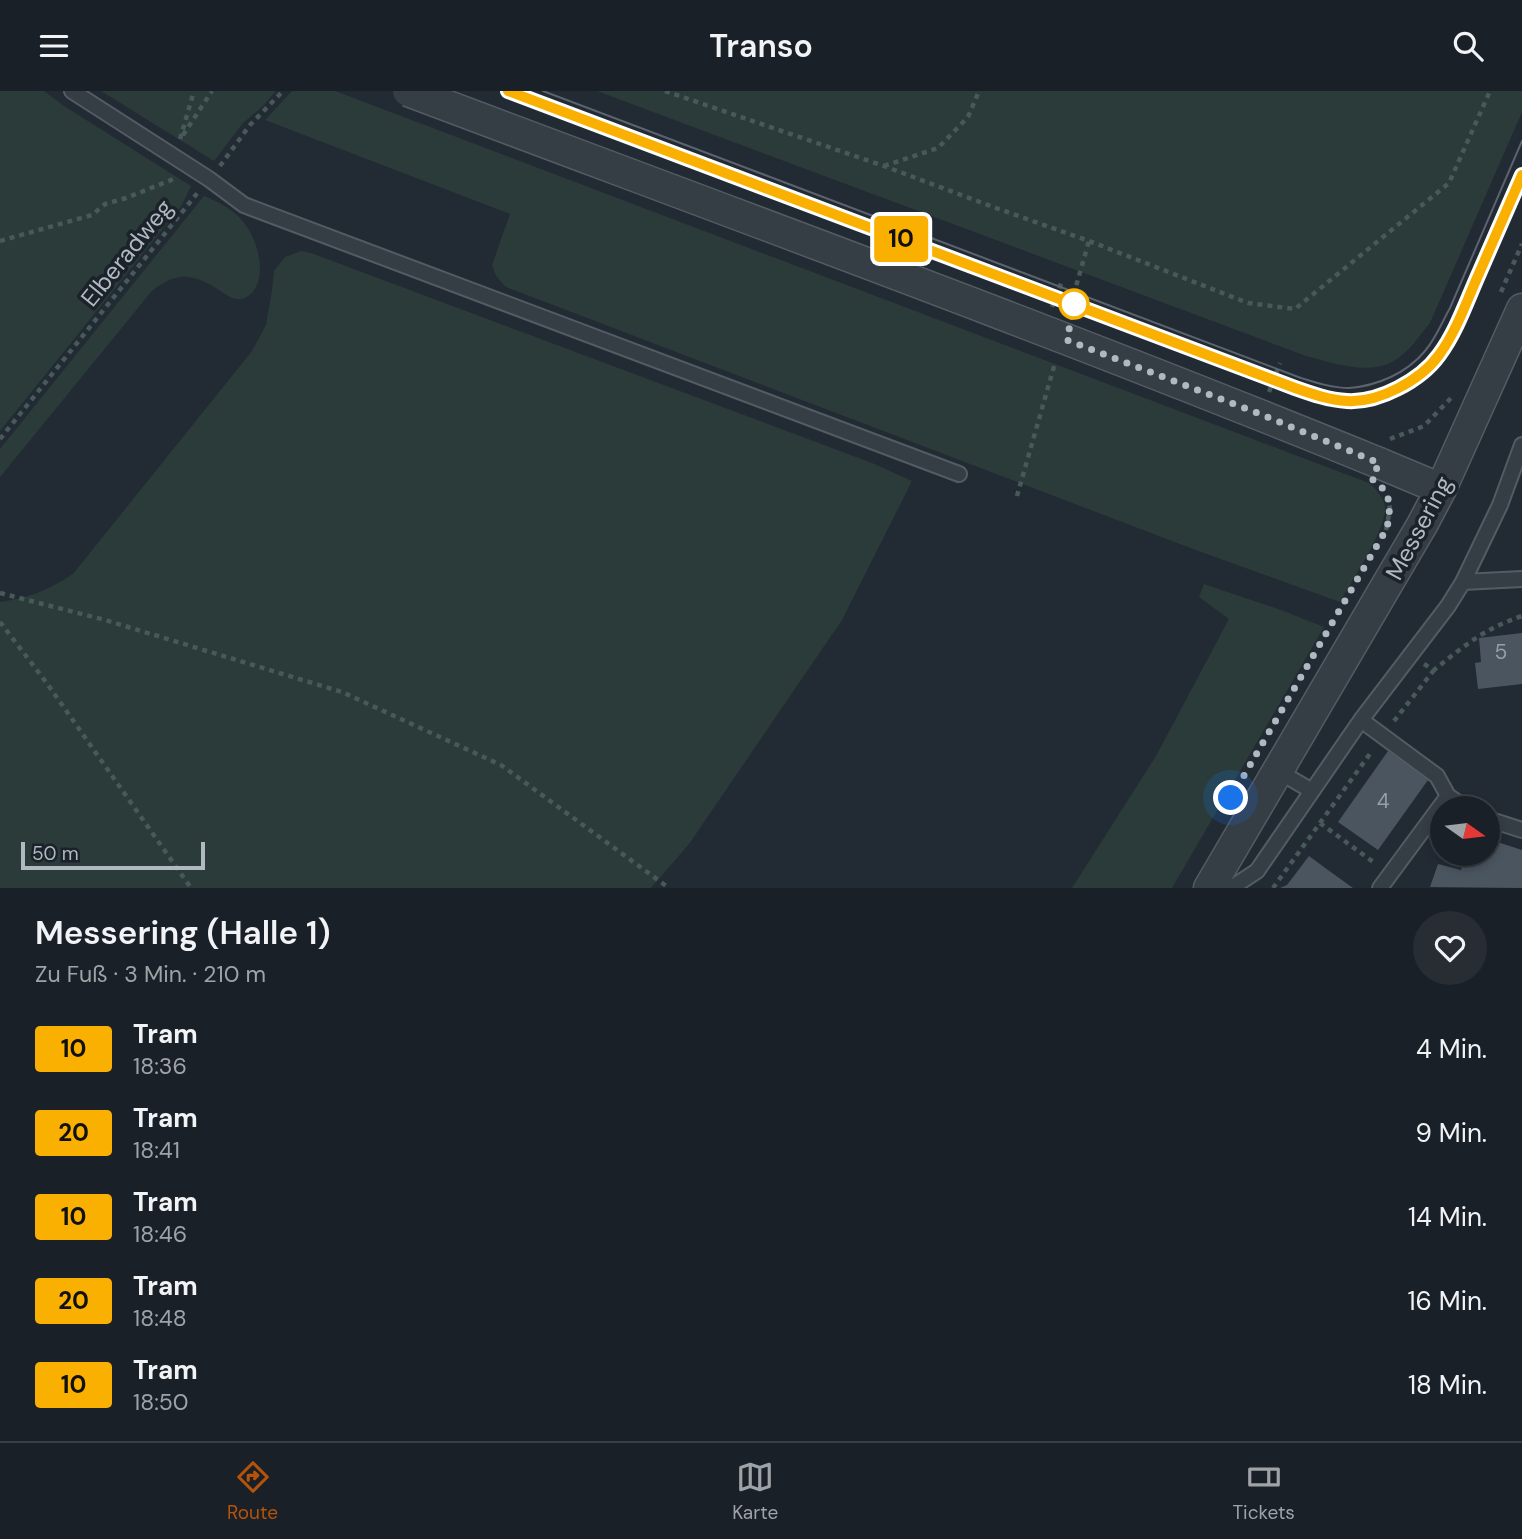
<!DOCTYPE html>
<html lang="de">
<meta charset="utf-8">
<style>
body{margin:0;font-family:"DM Sans",sans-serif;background:#272d33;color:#f1f3f6;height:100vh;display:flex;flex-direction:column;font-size:26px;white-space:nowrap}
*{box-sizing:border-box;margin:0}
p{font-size:23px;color:#9fa3a7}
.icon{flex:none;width:38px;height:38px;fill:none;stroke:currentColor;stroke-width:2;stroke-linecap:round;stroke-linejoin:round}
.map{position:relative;height:797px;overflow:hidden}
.sheet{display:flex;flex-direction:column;background:#1a2027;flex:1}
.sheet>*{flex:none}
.badge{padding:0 14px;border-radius:5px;font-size:24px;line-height:46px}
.needle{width:46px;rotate:104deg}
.fabs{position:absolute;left:1430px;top:705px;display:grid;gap:14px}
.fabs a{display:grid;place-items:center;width:70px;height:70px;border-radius:50%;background:#1a2027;box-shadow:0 4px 10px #0003,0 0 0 2px #383e44;font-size:35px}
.scale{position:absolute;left:21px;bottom:18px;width:184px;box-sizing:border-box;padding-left:7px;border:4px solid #b0b8c2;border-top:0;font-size:19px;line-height:24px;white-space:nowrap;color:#b0b8c2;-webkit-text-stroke:5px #1b2229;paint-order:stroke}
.you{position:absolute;width:35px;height:35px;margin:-18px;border:5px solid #fff;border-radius:50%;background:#1a73e8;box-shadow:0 0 0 10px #1a73e833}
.map>.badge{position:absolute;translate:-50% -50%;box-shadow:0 0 0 4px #fff}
.round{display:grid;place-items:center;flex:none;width:74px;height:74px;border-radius:37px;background:#272d33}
.overview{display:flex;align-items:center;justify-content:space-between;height:119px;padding:0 35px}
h1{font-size:33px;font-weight:600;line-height:52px}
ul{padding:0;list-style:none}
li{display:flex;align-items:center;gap:21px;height:84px;padding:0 35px}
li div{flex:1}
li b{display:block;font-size:26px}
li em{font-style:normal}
li .badge{min-width:77px;font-weight:700;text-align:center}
header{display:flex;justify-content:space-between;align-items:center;height:91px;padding:0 35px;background:#1a2027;font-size:32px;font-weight:600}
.tab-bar{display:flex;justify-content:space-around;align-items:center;height:98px;border-top:2px solid #383e44;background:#1a2027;font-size:19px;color:#9fa3a7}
.tab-bar a{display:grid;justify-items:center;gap:4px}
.tab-bar .active{color:#b45309}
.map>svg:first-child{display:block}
</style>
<header><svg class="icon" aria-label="menu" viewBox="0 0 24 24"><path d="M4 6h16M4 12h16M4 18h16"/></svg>Transo<svg class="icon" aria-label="search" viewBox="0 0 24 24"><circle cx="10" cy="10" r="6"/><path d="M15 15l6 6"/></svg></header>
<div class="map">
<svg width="1522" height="797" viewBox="0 0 1522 797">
<rect width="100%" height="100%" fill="#222b34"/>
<!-- green -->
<path fill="#2a3b3a" d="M0 0H44L64 15 191 95 182 114 0 340Z
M101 0H276L263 15 243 32 214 70Z
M292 0H335L1369 392C1376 399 1383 405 1385 415 1388 436 1351 491 1340 511L1193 458 506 196 496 185 492 174 510 123 265 29Z
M597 0H1522V21L1430 232C1419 245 1408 263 1392 271 1365 284 1333 272 1306 265Z
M204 105C223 113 240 122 250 141 259 157 266 186 252 202 249 205 243 209 238 208 231 208 224 202 219 199 193 182 175 180 151 201L0 386V358Z
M301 160 311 162 872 372 912 390 842 529 689 753 651 797H0V511C32 506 46 500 73 483L252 260 266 234 272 200 274 180 285 166Z
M1204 493 1281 519 1324 536 1172 797H1072L1156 665 1229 528 1199 506Z"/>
<!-- building -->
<path fill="#4b5560" d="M1522 542V593L1478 598 1475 572 1481 571 1479 547Z
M1388 660 1428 689 1378 759 1338 731Z
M1488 748 1522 759V797L1430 796 1438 773 1461 779 1466 763H1488Z
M1309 765 1328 779 1353 797H1280L1287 794Z"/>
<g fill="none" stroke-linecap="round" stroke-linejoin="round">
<defs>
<path id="lane" d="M72 0 209 88 244 114 959 383
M1463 491 1522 488
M1361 629 1437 685 1448 705 1467 718
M1278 680 1312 700
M1488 728 1522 739
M1231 797 1257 780 1361 629 1448 515 1463 491 1500 414 1522 354
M1380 797 1448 705"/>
<path id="street" d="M1379 372 1441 398
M1209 797 1422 434 1441 398 1522 218"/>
</defs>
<!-- lane casing -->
<use href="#lane" stroke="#535b63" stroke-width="18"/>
<!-- street casing -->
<use href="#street" stroke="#535b63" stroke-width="33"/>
<!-- path -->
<path stroke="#48595a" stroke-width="4.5" stroke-dasharray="5 5" stroke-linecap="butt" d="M665 0 884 75 996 117 1089 150 1248 212 1295 218 1449 92 1490 0
M183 44 212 0
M180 48 194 0
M220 75 250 34 283 0
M884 75 938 57 968 26 979 0
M0 150 92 124 105 113 126 107 176 87
M1501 201 1522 153
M1052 216 1062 190
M1068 223 1089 150
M1269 301 1280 272
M0 348 199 100
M1390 348 1424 335 1451 307
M1017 405 1055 272
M1386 439 1390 418 1387 403
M0 502 105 529 342 601 501 674 669 797
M0 531 46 591 191 797
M1424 573 1434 579C1465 554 1484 538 1522 525
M1394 630 1434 579
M1320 732 1376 773
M1273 797 1372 660"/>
<!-- lane -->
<use href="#lane" stroke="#353d45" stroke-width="14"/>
<!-- street -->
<use href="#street" stroke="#353d45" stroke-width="30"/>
<!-- tram -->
<path stroke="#5a636e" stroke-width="2" d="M508 0 1295 297C1312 303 1329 309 1347 310 1379 313 1421 289 1439 263 1456 240 1466 212 1477 187 1492 152 1507 118 1522 83
M543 0 1301 287C1317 292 1333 297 1349 297 1377 295 1407 282 1425 260 1436 247 1442 231 1450 217L1522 50"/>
<defs>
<path id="street-bridge" d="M408 0C732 122 1058 241 1379 372"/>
</defs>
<!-- street-bridge casing -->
<use href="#street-bridge" stroke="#535b63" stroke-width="33" stroke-linecap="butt"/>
<!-- street-bridge -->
<use href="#street-bridge" stroke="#353d45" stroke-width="30"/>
</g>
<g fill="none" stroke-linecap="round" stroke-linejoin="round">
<defs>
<path id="line" d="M508 0 1295 297C1312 303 1329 309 1347 310 1379 312 1421 289 1439 264 1456 241 1466 212 1477 187 1492 152 1507 118 1522 84"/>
</defs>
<!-- line casing -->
<use href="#line" stroke="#fff" stroke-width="16"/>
<!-- line -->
<use href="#line" stroke="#f9b000" stroke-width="10"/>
<!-- walk -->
<path stroke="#b0b8c2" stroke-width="7" stroke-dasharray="0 12.6" d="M1074 213 1067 249 1260 323 1379 372 1372 388C1392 402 1391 415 1387 437L1231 707"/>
</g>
<!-- markers -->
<circle fill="#fff" stroke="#f9b000" stroke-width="3.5" cx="1074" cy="213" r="14"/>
<g text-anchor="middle" stroke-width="7" stroke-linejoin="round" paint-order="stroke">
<!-- number labels -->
<g font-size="21" fill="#979faa">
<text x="1501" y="568">5</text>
<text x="1383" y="717">4</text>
</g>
<!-- street labels -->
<g font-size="24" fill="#b0b8c2" stroke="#1b2229">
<text transform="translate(127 162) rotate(-51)" y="8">Elberadweg</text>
<text transform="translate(1419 437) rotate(-62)" y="8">Messering</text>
</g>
</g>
</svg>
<div class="fabs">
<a><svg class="needle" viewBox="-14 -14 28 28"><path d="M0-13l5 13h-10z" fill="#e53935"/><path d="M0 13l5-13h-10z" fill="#9fa3a7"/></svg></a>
</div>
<div class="scale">50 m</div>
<div class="you" style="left:1231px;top:707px"></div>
<b class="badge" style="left:901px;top:148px;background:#f9b000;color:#111">10</b>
</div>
<section class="sheet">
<div class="overview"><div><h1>Messering (Halle 1)</h1><p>Zu Fuß · 3 Min. · 210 m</p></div><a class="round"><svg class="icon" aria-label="heart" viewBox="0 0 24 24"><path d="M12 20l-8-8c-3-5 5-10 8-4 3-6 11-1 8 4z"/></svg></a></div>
<ul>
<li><span class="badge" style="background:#f9b000;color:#111">10</span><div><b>Tram</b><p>18:36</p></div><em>4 Min.</em></li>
<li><span class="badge" style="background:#f9b000;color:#111">20</span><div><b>Tram</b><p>18:41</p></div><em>9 Min.</em></li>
<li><span class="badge" style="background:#f9b000;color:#111">10</span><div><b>Tram</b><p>18:46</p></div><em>14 Min.</em></li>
<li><span class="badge" style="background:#f9b000;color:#111">20</span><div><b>Tram</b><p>18:48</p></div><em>16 Min.</em></li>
<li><span class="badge" style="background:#f9b000;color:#111">10</span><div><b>Tram</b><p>18:50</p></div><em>18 Min.</em></li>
</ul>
</section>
<nav class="tab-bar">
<a class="active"><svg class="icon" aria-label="directions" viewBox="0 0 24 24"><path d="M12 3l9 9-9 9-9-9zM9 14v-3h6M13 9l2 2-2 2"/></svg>Route</a>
<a><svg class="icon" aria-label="map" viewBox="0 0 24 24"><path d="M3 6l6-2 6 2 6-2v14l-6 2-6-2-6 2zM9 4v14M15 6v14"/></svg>Karte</a>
<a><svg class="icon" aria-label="tickets" viewBox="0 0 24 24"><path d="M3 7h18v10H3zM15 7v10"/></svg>Tickets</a>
</nav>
